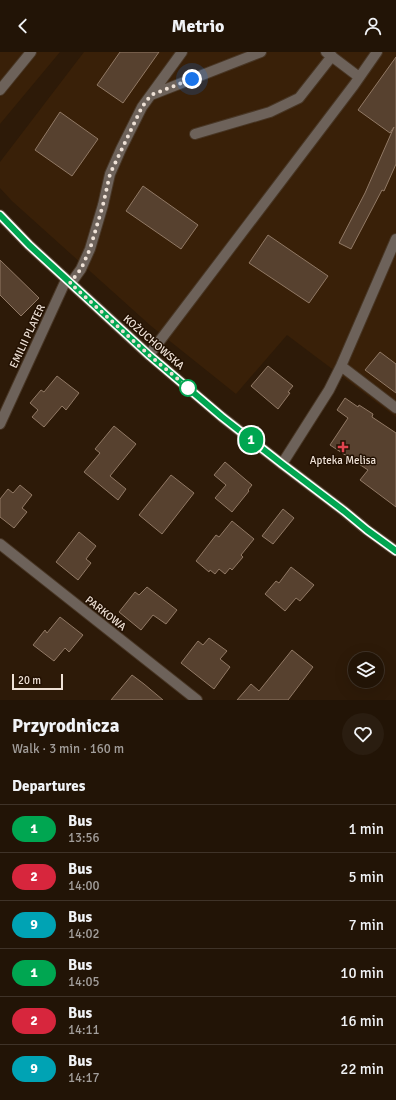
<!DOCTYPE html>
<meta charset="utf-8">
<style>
body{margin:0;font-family:Signika,sans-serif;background:#2a1d10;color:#f1f3f6;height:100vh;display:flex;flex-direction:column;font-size:15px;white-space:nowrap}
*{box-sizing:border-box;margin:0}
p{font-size:13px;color:#a29e9b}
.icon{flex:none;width:22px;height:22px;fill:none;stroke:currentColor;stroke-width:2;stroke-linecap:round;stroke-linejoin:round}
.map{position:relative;height:648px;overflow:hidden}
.side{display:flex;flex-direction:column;background:#221406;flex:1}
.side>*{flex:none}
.badge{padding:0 8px;border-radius:13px;font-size:14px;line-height:26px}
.tools{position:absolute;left:348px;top:600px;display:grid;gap:8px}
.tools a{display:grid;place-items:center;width:36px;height:36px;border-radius:50%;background:#221406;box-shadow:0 4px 16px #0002,0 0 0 1px #3f3328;font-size:20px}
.scale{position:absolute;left:12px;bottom:10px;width:51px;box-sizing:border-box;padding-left:4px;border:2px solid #eee1d6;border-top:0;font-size:11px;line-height:14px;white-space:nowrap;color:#eee1d6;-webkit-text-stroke:3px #231102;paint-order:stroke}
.you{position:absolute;width:20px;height:20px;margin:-10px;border:3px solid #fff;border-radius:50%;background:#1a73e8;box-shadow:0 0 0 6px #1a73e833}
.map>.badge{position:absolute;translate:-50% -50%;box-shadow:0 0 0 2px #fff}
h2{padding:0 12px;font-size:15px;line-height:36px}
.round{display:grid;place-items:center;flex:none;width:42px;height:42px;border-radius:21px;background:#2a1d10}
.summary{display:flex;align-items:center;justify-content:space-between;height:68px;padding:0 12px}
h1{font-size:19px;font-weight:800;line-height:30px}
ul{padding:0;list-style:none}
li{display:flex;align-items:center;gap:12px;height:48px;padding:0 12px;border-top:1px solid #3f3328}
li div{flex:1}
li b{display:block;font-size:15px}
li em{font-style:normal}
li .badge{min-width:44px;font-weight:700;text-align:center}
header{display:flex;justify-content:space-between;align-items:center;height:52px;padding:0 12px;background:#221406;font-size:18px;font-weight:800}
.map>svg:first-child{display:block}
</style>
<header><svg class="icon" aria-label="back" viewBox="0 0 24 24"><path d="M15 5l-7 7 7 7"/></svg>Metrio<svg class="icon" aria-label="person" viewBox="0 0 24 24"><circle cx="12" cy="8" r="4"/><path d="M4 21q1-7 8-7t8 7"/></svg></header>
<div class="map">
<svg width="396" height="648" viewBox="0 0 396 648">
<rect width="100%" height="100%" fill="#2d1a08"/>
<!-- built -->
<path fill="#392008" d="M0 0H60L0 72Z
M84 0H396V365L287 283 236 342 151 274 12 149 0 136V110Z"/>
<!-- building -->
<path fill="#57412f" stroke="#917965" d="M120 0H159L123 51 97 33Z
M396 5V112L384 139 382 138 351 197 339 191 365 141 394 75 390 81 358 58Z
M60 60 98 87 72 124 35 98Z
M143 134 198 173 181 197 126 159Z
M268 183 328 224 309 251 249 211Z
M0 208 39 246 21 264 0 243Z
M380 300 396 312V341L365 318Z
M268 314 293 334 288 340 290 341 278 357 251 334Z
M57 324 79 341 66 358 62 354 44 375 32 365 38 358 30 351 41 338 44 340Z
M345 346 358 355 359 353 373 362 372 365 396 381V455L360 428 368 418 330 393 348 366 337 358Z
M114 374 136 392 110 424 126 437 118 448 84 420 100 401 95 397Z
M225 410 252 433 248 438 249 439 232 460 215 446 226 433 214 423Z
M171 423 194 441 162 482 139 463Z
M20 433 32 443 22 456 27 460 14 476 0 465V447L8 437 13 441Z
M283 457 294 466 273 492 262 484Z
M232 469 254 487 241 503 243 505 232 518 230 516 225 522 219 517 215 522 210 518 209 520 196 509 216 483 219 485Z
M79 480 96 494 86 507 91 511 78 528 56 510Z
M291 515 314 533 300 549 296 546 285 559 265 542 276 529 279 531Z
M147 535 177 558 166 572 153 563 141 578 119 560 135 540 139 543Z
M60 565 83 583 69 600 65 596 54 609 33 593 45 578 47 581Z
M209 586 227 599 220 607 230 615 214 637 181 611 198 589 203 593Z
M292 598 313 615 288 648H237L251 632 259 639Z
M132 623 144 632 163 648H111Z"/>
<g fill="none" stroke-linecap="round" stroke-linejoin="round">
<defs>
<path id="lane" d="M326 0 359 25
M0 38 31 0
M151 43 261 0
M195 82 270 60 299 46 332 4
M71 231 81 217 90 197 103 153 110 122 121 97 142 55 182 0
M149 303 354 33 377 0
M341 314 396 356
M282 412 329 338 341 314 396 187"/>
<path id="street" d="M0 372 66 228
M0 492 197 648"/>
<path id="secondary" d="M0 163 29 193 149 303 222 365 282 412 344 459 367 478 396 499"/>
</defs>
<!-- lane casing -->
<use href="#lane" stroke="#483625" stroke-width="12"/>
<!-- street casing -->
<use href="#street" stroke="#483625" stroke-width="12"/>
<!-- secondary casing -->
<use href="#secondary" stroke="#483625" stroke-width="12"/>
<!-- lane -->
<use href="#lane" stroke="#6d625a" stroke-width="10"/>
<!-- street -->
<use href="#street" stroke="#6d625a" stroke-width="10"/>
<!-- secondary -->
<use href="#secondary" stroke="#99887b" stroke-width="10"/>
</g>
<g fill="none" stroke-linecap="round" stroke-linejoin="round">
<defs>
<path id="line" d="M0 163 29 193 149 303 222 365 282 412 344 459 367 478 396 499"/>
</defs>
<!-- line casing -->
<use href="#line" stroke="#fff" stroke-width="9"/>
<!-- line -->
<use href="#line" stroke="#00a651" stroke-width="6"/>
<!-- walk -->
<path stroke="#eee1d6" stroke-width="4" stroke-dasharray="0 7.2" d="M188 336 191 338 149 303 70 231 81 217 90 197 103 153 110 122 142 55 151 43 192 27"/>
</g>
<!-- markers -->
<circle fill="#fff" stroke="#00a651" stroke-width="2" cx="188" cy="336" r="8"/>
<path fill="#e0444e" stroke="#231102" stroke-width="1.5" d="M341 389h4v4h4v4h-4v4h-4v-4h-4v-4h4z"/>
<g text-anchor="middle" stroke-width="3" stroke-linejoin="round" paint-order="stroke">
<!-- street labels -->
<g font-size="11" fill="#eee1d6" stroke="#231102">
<text transform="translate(27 284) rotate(-65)" y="4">EMILII PLATER</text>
<text transform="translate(154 290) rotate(41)" y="4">KOŻUCHOWSKA</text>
<text transform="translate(106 561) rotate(38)" y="4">PARKOWA</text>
</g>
<!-- poi labels -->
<g font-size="11" fill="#eee1d6" stroke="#231102">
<text x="343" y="412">Apteka Melisa</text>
</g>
</g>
</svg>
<div class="tools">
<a><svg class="icon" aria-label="layers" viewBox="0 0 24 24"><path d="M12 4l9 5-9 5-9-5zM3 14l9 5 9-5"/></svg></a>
</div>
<div class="scale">20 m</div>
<div class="you" style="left:192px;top:27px"></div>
<b class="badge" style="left:251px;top:388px;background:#00a651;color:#fff">1</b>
</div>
<section class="side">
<div class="summary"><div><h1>Przyrodnicza</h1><p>Walk · 3 min · 160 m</p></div><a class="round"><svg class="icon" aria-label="heart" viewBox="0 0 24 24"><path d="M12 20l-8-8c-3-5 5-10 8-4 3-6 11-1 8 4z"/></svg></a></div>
<h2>Departures</h2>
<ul>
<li><span class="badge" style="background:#00a651;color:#fff">1</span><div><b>Bus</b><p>13:56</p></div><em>1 min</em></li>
<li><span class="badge" style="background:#d7263d;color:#fff">2</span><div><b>Bus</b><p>14:00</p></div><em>5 min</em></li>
<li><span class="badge" style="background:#00a3b4;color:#fff">9</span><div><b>Bus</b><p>14:02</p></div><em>7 min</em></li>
<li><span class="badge" style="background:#00a651;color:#fff">1</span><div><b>Bus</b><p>14:05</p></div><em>10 min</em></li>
<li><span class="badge" style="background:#d7263d;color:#fff">2</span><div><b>Bus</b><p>14:11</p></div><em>16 min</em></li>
<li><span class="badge" style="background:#00a3b4;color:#fff">9</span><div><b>Bus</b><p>14:17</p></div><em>22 min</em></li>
</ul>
</section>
